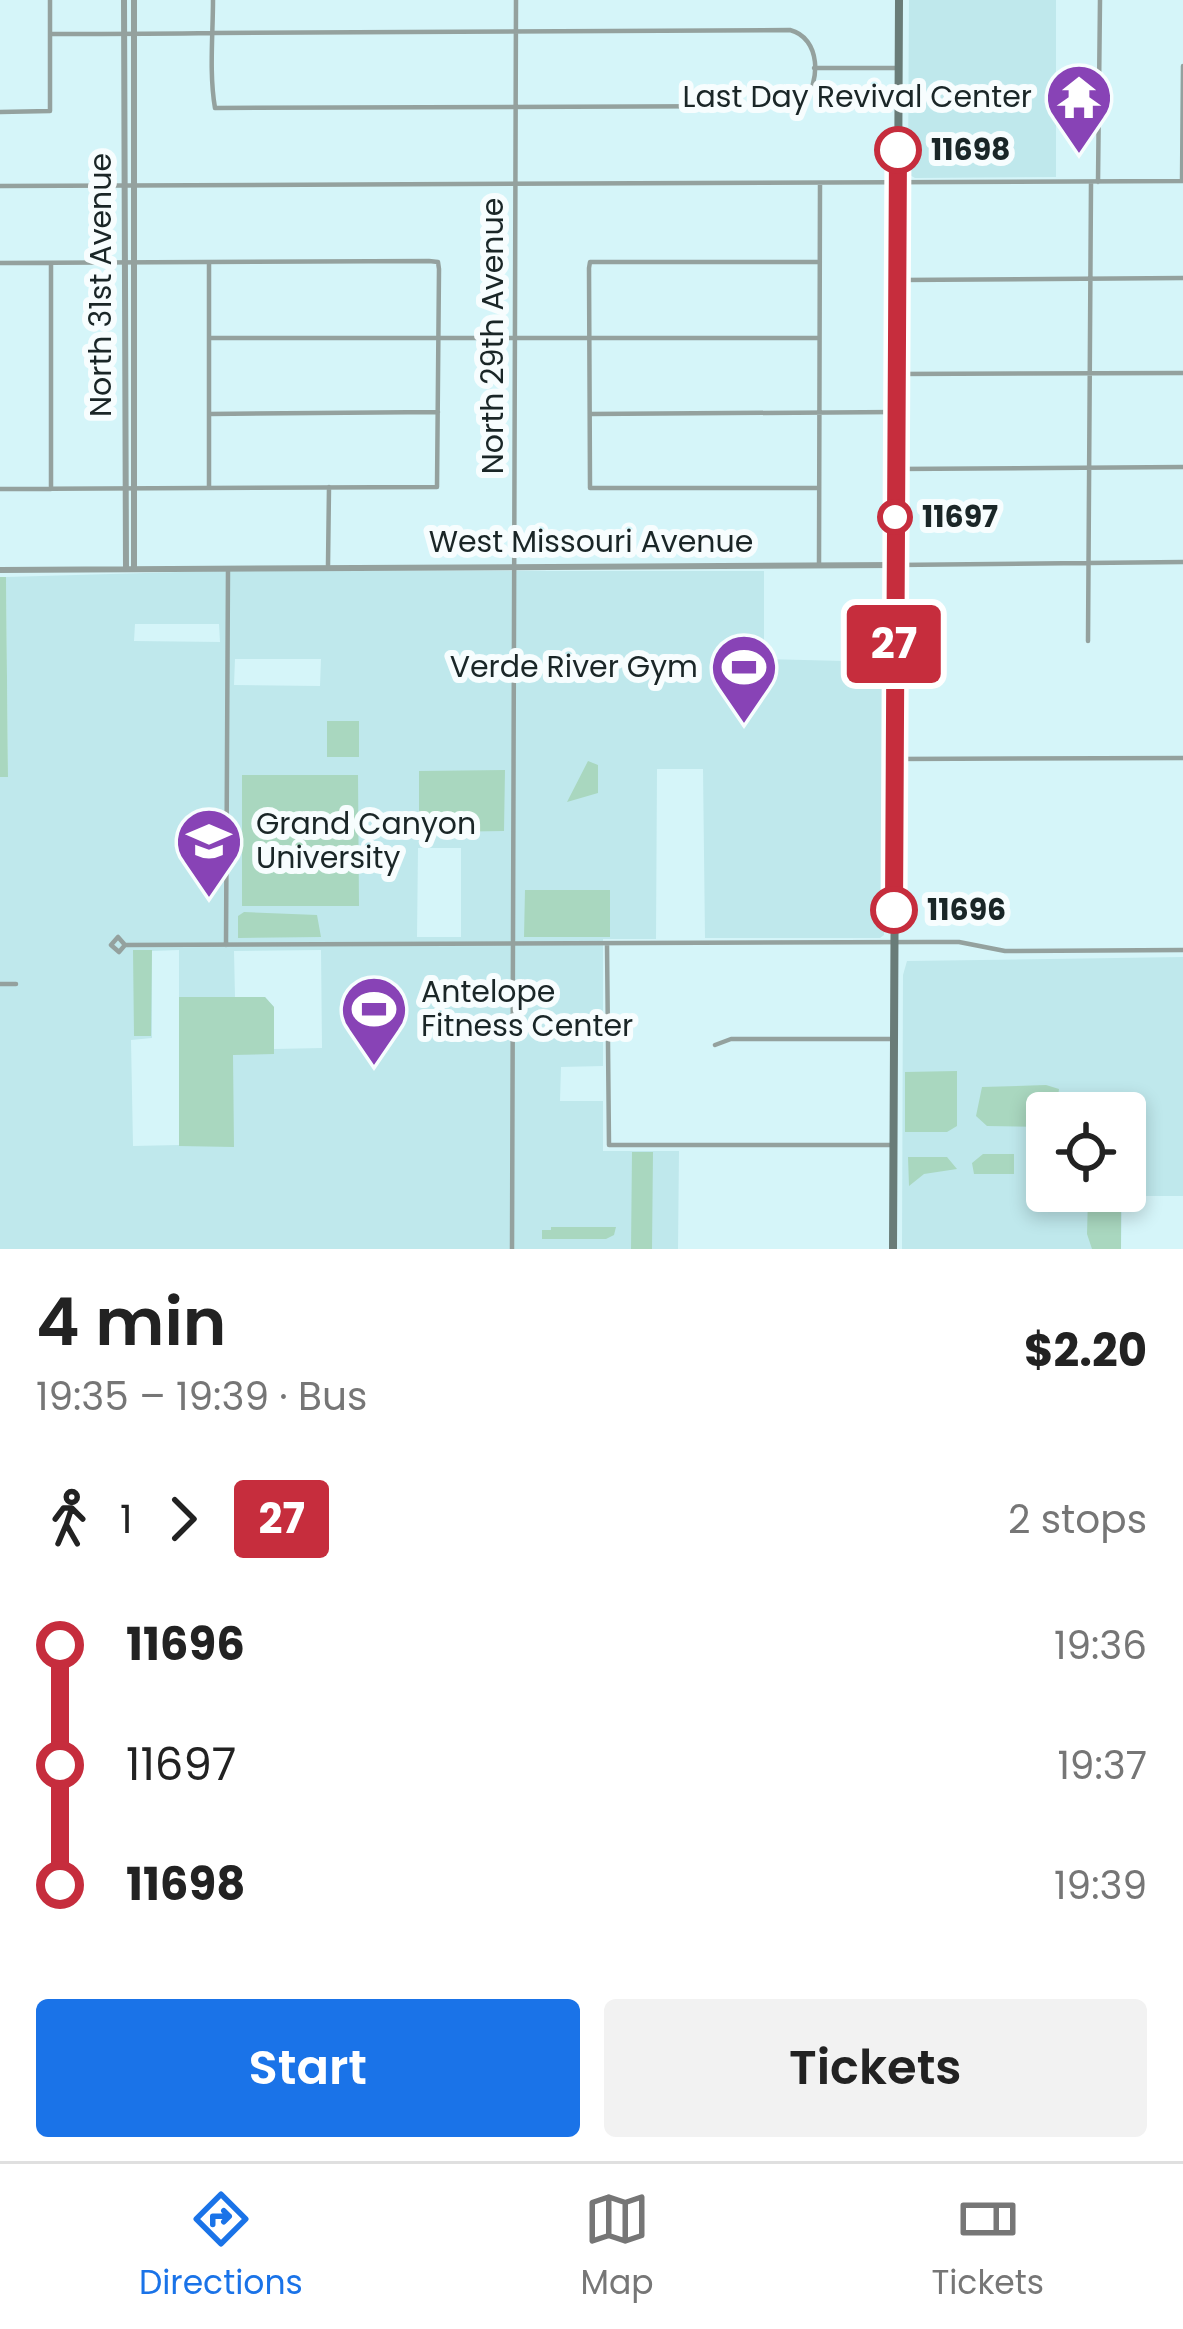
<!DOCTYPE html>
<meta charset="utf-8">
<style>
body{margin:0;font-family:Poppins,sans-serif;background:#f2f2f2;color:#222;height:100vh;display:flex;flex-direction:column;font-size:45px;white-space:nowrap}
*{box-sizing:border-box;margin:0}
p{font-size:39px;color:#767676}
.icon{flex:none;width:66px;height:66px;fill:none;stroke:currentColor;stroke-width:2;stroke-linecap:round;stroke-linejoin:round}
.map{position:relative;height:1249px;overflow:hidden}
.panel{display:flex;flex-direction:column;background:#fff;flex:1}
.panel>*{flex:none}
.badge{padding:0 24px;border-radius:9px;font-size:42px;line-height:78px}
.buttons{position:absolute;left:1026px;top:1092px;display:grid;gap:24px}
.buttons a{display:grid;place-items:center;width:120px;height:120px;border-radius:12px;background:#fff;box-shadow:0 6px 18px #0003;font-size:60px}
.map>.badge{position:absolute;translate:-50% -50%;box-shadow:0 0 0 6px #fff}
.legs{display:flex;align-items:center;gap:18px;height:132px;padding:0 36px;font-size:39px}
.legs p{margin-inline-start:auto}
.overview{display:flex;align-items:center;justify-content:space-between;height:204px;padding:0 36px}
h1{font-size:66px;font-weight:600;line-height:90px}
.action{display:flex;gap:24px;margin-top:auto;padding:24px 36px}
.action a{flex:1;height:138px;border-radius:12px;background:#1a73e8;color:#fff;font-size:48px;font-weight:600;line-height:138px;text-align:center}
.action a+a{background:#f2f2f2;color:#222}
ul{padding:0 36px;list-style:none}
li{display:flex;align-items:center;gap:42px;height:120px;font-size:45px}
li i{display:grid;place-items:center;width:18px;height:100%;margin:0 15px;background:currentColor}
li i::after{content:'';width:30px;height:30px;margin:-15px;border:9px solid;border-radius:50%;background:#fff}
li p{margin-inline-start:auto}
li:first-child i{background:linear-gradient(#0000 50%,currentColor 0)}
li:last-child i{background:linear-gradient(currentColor 50%,#0000 0)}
.menu{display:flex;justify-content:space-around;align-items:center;height:168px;border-top:3px solid #e0e0e0;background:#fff;font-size:33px;color:#767676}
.menu a{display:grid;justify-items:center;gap:6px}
.menu .selected{color:#1a73e8}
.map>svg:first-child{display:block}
</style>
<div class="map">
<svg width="1183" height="1249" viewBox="0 0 1183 1249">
<rect width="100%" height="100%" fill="#d5f5f9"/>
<!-- built -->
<path fill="#bfe8ec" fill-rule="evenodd" d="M909 0H1056V177L915 178 908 174Z
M216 571H764V659L884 662V935L880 938H705L703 769H657L656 939H603V1066L561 1067 560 1101H603V1151H679L678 1249H0V777L8 776 6 577ZM219 624 220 642 134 641 135 624ZM321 659 320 686 234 685 235 659ZM418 848H461V937H417ZM179 950V1145L133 1146 131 1040 152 1038V951ZM321 950 322 1048 274 1049V1007L265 997H235L234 951Z
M1183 957V1196H1122L1121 1249H902L903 975 907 961ZM1047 1113H1125V1191H1047Z"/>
<!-- green -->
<path fill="#a9d7bf" d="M0 577H6L8 777H0Z
M327 721H359V757H327Z
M588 761 598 765V793L567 802Z
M505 770 504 831 439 832 426 821H419V771Z
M242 775H358L359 906H242Z
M525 890H610V937H524Z
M244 912 317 915 321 937 238 938V916Z
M133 950H152L151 1036H134Z
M179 997H265L274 1007V1054L233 1055 234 1147 179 1146Z
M957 1071V1126L947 1132H905V1072Z
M1046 1085 1059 1089 1056 1113H1047V1127L987 1126 976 1116 982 1087Z
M632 1152H653L652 1249H631Z
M983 1154H1014V1174H974L972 1163Z
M908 1157H947L957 1169 924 1174 909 1186Z
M1088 1197 1100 1200 1121 1197V1249H1092L1087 1234Z
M551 1227H616L614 1235 606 1239H542V1230H551Z"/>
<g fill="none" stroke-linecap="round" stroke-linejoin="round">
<!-- pedestrian -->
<path stroke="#94a19e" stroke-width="4.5" d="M0 984H16"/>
<!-- minor -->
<path stroke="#94a19e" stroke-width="4.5" d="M50 34C105 34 159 34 213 33L790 30C821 38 821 82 803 103L789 106 215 108C209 73 213 35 213 0
M814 68H899
M0 112 50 111V0
M1182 181 1183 66
M1098 182 1100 0
M0 186 1183 181
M209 262V488
M0 263 429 261 438 262 439 269 437 487 0 489
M51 263V489
M901 280 1183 278
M209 338H819
M897 374 1183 373
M209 414 438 412
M590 414 897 412
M896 469 1183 467
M818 488H590L589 268 590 262H819
M328 565 329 487
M819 565 820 183
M895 565 1183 562
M1088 641 1091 184
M895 759 1183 758
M607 944 609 1145H893
M125 945 118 937 111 945 119 952 125 945 927 942H959L1005 951 1183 950
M226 945 228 569
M715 1045 731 1039H894
M512 1249 516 0"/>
<!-- tertiary -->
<path stroke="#94a19e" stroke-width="6" d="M124 0 126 569
M134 569V0
M0 570 895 565"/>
<!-- secondary -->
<path stroke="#697c78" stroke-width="8" d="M893 1249 899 0"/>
</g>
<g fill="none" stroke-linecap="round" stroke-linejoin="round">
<defs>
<path id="line-1" d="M894 910 898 150"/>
</defs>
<!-- line-1 casing -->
<use href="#line-1" stroke="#fff" stroke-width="27"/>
<!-- line-1 -->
<use href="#line-1" stroke="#c62d3d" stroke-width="18"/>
</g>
<!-- icons -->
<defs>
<symbol id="temple-pin" viewBox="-11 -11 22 30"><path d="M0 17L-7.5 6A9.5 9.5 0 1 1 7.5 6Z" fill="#8843b6" stroke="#f7fdfe"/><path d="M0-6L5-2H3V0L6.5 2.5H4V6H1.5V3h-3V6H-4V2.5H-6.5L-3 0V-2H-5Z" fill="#fff"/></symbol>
<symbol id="stadium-pin" viewBox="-11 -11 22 30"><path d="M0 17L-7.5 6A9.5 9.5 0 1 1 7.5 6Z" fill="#8843b6" stroke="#f7fdfe"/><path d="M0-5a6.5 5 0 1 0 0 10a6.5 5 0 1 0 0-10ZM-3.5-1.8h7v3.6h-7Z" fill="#fff"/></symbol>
<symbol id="university-pin" viewBox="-11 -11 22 30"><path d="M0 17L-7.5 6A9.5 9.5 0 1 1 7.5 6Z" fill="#8843b6" stroke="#f7fdfe"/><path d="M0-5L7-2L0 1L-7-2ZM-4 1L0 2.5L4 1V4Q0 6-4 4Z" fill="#fff"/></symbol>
</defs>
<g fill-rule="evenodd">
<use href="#temple-pin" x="1041" y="59" width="76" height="104"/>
<use href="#stadium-pin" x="706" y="629" width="76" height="104"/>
<use href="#university-pin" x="171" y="803" width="76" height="104"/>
<use href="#stadium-pin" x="336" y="971" width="76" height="104"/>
</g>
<!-- markers -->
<g fill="#fff" stroke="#c62d3d" stroke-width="6">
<circle cx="898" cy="150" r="21"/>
<circle cx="895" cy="517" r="15"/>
<circle cx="894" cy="910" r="21"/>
</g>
<g text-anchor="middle" stroke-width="12" stroke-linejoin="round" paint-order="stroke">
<!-- poi labels -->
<g font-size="30" fill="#1a2627" stroke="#f7fdfe" text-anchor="end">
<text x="1032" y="107">Last Day Revival Center</text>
<text x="698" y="677">Verde River Gym</text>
<text x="256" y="834" text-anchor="start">Grand Canyon<tspan x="256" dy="34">University</tspan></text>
<text x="421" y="1002" text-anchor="start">Antelope<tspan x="421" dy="34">Fitness Center</tspan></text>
</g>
<!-- stop labels -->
<g font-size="30" font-weight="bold" fill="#1a2627" stroke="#f7fdfe" text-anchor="start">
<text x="931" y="160">11698</text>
<text x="922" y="527">11697</text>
<text x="927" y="920">11696</text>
</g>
<!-- street labels -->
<g font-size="30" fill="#1a2627" stroke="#f7fdfe">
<text transform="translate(101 285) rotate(-90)" y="10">North 31st Avenue</text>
<text transform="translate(493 336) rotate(-90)" y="10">North 29th Avenue</text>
<text x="591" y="552">West Missouri Avenue</text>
</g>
</g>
</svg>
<div class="buttons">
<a><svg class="icon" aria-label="locate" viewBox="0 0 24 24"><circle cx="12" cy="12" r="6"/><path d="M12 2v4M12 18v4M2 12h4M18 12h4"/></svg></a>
</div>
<b class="badge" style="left:894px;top:644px;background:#c62d3d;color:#fff">27</b>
</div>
<section class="panel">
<div class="overview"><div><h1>4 min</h1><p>19:35 – 19:39 · Bus</p></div><b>$2.20</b></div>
<div class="legs"><svg class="icon" aria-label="walk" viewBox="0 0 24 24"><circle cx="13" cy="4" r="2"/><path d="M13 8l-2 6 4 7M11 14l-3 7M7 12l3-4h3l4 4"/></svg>1<svg class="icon" aria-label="forward" viewBox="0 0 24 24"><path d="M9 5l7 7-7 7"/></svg><b class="badge" style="background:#c62d3d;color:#fff">27</b><p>2 stops</p></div>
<ul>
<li><i style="color:#c62d3d"></i><b>11696</b><p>19:36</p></li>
<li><i style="color:#c62d3d"></i><span>11697</span><p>19:37</p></li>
<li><i style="color:#c62d3d"></i><b>11698</b><p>19:39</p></li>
</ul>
<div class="action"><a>Start</a><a>Tickets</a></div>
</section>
<nav class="menu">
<a class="selected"><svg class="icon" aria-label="directions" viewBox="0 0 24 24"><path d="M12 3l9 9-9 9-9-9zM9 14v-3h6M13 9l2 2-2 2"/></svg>Directions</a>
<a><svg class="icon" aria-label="map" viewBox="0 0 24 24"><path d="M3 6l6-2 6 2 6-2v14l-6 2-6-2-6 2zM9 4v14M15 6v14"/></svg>Map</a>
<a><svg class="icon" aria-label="tickets" viewBox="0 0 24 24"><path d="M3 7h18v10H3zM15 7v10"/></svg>Tickets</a>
</nav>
